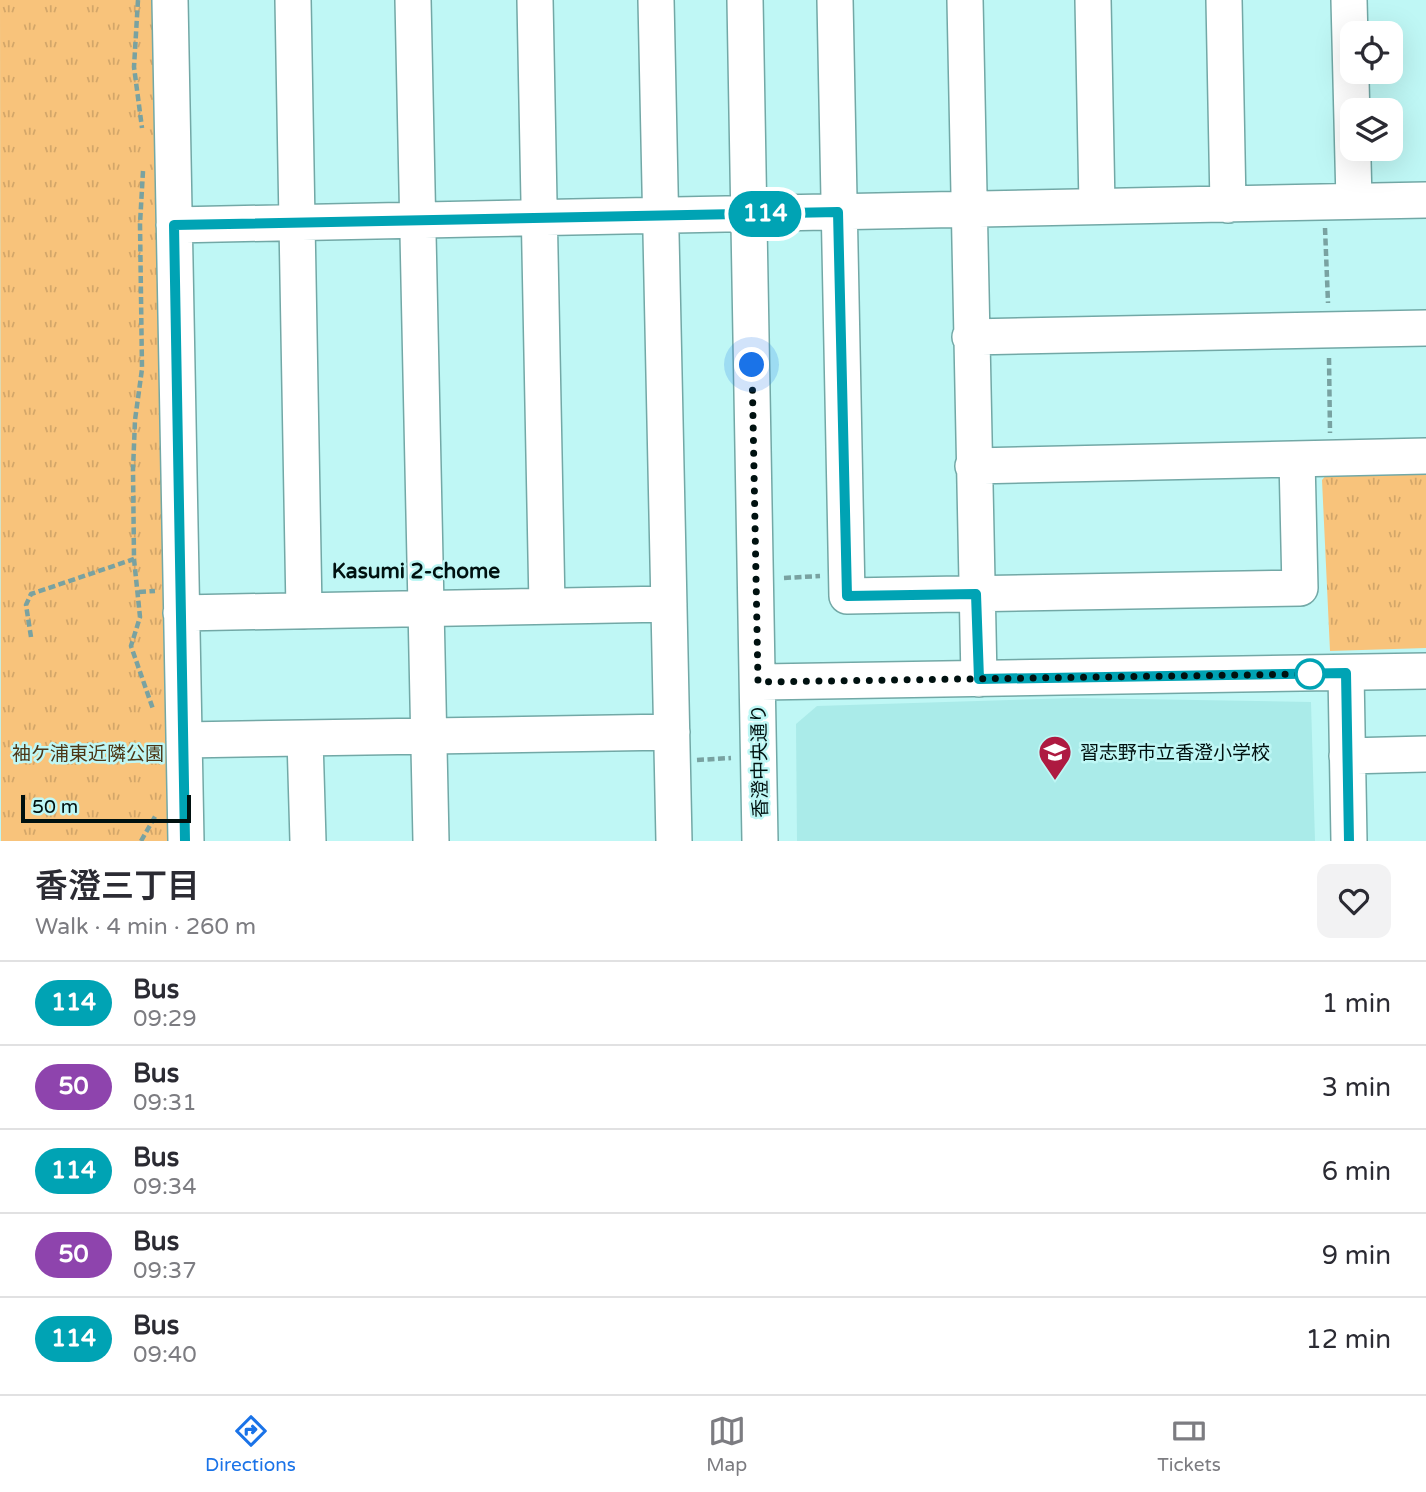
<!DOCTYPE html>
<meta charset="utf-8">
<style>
body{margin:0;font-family:"Varela Round","Noto Sans JP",sans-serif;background:#f2f2f3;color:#2b2b33;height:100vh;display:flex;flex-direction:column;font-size:26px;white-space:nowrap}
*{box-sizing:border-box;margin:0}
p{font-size:23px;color:#7c7c81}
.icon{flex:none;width:38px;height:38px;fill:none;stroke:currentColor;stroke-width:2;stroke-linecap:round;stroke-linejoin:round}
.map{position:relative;height:841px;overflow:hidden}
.sheet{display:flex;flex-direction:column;background:#fff;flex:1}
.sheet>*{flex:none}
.badge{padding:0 14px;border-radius:23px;font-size:24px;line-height:46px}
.tools{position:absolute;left:1340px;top:21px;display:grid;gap:14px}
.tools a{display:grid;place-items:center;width:63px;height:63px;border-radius:14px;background:#fff;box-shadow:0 7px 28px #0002;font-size:35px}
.scale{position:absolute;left:21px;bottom:18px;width:170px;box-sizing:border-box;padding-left:7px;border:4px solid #001110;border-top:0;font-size:19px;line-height:24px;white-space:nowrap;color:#001110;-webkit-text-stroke:5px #bff7f5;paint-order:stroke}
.you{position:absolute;width:35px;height:35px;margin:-18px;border:5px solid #fff;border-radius:50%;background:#1a73e8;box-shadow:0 0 0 10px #1a73e833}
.map>.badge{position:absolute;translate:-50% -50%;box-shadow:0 0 0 4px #fff}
.round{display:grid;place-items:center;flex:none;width:74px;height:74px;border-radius:14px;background:#f2f2f3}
.overview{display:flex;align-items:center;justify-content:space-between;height:119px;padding:0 35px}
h1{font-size:33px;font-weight:600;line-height:52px}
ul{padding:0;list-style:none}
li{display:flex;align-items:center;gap:21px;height:84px;padding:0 35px;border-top:2px solid #e1e1e2}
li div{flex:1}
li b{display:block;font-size:26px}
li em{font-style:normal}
li .badge{min-width:77px;font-weight:700;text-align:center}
.tabs{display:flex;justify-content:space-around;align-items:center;height:98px;border-top:2px solid #e1e1e2;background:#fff;font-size:19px;color:#7c7c81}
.tabs a{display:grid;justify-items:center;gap:4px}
.tabs .on{color:#1a73e8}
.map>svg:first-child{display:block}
</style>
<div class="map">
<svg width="1426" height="841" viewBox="0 0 1426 841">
<defs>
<pattern id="park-tufts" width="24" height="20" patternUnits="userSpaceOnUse" patternTransform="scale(1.75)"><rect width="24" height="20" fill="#f8c37b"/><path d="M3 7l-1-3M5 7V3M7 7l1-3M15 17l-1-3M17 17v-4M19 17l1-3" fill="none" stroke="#d3a669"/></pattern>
</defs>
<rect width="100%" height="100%" fill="#bff7f5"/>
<!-- built -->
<path fill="#aaebe9" d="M1075 698 1311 702 1315 841H797L796 724 817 706Z"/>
<!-- park -->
<path fill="url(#park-tufts)" d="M0 0H161L177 841H1Z
M1426 470V648L1330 651 1322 480 1328 473Z"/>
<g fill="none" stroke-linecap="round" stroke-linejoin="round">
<defs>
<path id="minor" d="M170 0 186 841
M293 0 304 611
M413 0 431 841
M535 0 547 606
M656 0 674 841
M745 0 760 841
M835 0 847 596 1300 588 1297 459
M965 0 979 679
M1093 0 1097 206
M1224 0 1228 205
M1349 0 1354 201
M174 225 1426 200
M970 337 1426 328
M973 466 1426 456
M181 613 669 604
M1346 673 1349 841
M758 682 1426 671
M305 739 308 841
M184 740 672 732
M1347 756 1426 754"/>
</defs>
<!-- minor casing -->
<use href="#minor" stroke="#72a8a6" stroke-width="38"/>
<!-- path -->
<path stroke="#79a2a1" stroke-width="4.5" stroke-dasharray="7 3.5" stroke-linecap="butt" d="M138 0 134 67 142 128
M143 171 140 224 142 369 135 420 133 470 134 559 140 617 131 646 153 709
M1325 228 1328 303
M1329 358 1330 433
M784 578 820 576
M139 592 155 591
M31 637 26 605 31 594 134 559
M697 760 731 758
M141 841 156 815"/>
<!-- minor -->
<use href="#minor" stroke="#fff" stroke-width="35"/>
</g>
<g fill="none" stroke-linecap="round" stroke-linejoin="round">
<defs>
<path id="line" d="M185 841 174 225 838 212 847 596 976 594 979 679 1346 673 1349 841"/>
</defs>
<!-- line casing -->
<use href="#line" stroke="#fff" stroke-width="16"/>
<!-- line -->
<use href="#line" stroke="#00a3b4" stroke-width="10"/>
<!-- walk -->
<path stroke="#001110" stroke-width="7" stroke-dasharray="0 12.6" d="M752 365 758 682 1310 674"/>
</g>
<!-- icons -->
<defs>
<symbol id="school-pin" viewBox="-11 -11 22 30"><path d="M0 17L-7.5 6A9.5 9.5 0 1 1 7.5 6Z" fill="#ae1a41" stroke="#bff7f5"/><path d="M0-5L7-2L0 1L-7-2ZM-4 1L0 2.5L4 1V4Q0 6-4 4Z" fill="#fff"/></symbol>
</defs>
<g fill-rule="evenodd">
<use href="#school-pin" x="1036" y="733" width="38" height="52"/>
</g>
<!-- markers -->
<circle fill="#fff" stroke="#00a3b4" stroke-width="3.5" cx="1310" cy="674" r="14"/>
<g text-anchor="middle" stroke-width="5" stroke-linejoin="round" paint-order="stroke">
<!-- poi labels -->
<g font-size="19" fill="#001110" stroke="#bff7f5" text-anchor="start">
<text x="1080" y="759">習志野市立香澄小学校</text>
</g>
<!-- park labels -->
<g font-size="19" fill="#4c3616" stroke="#bff7f5">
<text x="88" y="760">袖ケ浦東近隣公園</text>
</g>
<!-- street labels -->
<g font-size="19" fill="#001110" stroke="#bff7f5">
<text transform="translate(759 761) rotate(-91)" y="7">香澄中央通り</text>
</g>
<!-- neighbourhood labels -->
<g font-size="21" font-weight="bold" fill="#001110" stroke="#bff7f5">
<text x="416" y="578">Kasumi 2-chome</text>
</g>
</g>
</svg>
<div class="tools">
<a><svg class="icon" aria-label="locate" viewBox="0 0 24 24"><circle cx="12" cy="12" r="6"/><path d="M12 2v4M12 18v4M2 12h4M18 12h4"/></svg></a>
<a><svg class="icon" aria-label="layers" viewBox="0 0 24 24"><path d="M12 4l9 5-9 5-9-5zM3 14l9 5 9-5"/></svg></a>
</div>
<div class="scale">50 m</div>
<div class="you" style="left:752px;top:365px"></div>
<b class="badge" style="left:765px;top:214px;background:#00a3b4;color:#fff">114</b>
</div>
<section class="sheet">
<div class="overview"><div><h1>香澄三丁目</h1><p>Walk · 4 min · 260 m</p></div><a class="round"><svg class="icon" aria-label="heart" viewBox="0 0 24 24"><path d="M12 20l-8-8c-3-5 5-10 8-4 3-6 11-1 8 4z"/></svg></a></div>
<ul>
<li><span class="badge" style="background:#00a3b4;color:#fff">114</span><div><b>Bus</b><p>09:29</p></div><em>1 min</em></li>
<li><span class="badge" style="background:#8e44ad;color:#fff">50</span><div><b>Bus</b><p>09:31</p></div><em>3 min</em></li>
<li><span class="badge" style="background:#00a3b4;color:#fff">114</span><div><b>Bus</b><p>09:34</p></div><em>6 min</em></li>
<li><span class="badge" style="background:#8e44ad;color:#fff">50</span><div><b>Bus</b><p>09:37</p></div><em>9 min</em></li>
<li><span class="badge" style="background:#00a3b4;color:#fff">114</span><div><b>Bus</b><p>09:40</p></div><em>12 min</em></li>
</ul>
</section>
<nav class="tabs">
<a class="on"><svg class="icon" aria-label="directions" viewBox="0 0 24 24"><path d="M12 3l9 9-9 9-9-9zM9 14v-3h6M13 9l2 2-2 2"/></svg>Directions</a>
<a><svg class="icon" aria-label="map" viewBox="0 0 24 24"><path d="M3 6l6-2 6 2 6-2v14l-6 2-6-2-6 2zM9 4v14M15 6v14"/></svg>Map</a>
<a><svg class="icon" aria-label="tickets" viewBox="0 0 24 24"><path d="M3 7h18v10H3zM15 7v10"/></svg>Tickets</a>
</nav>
